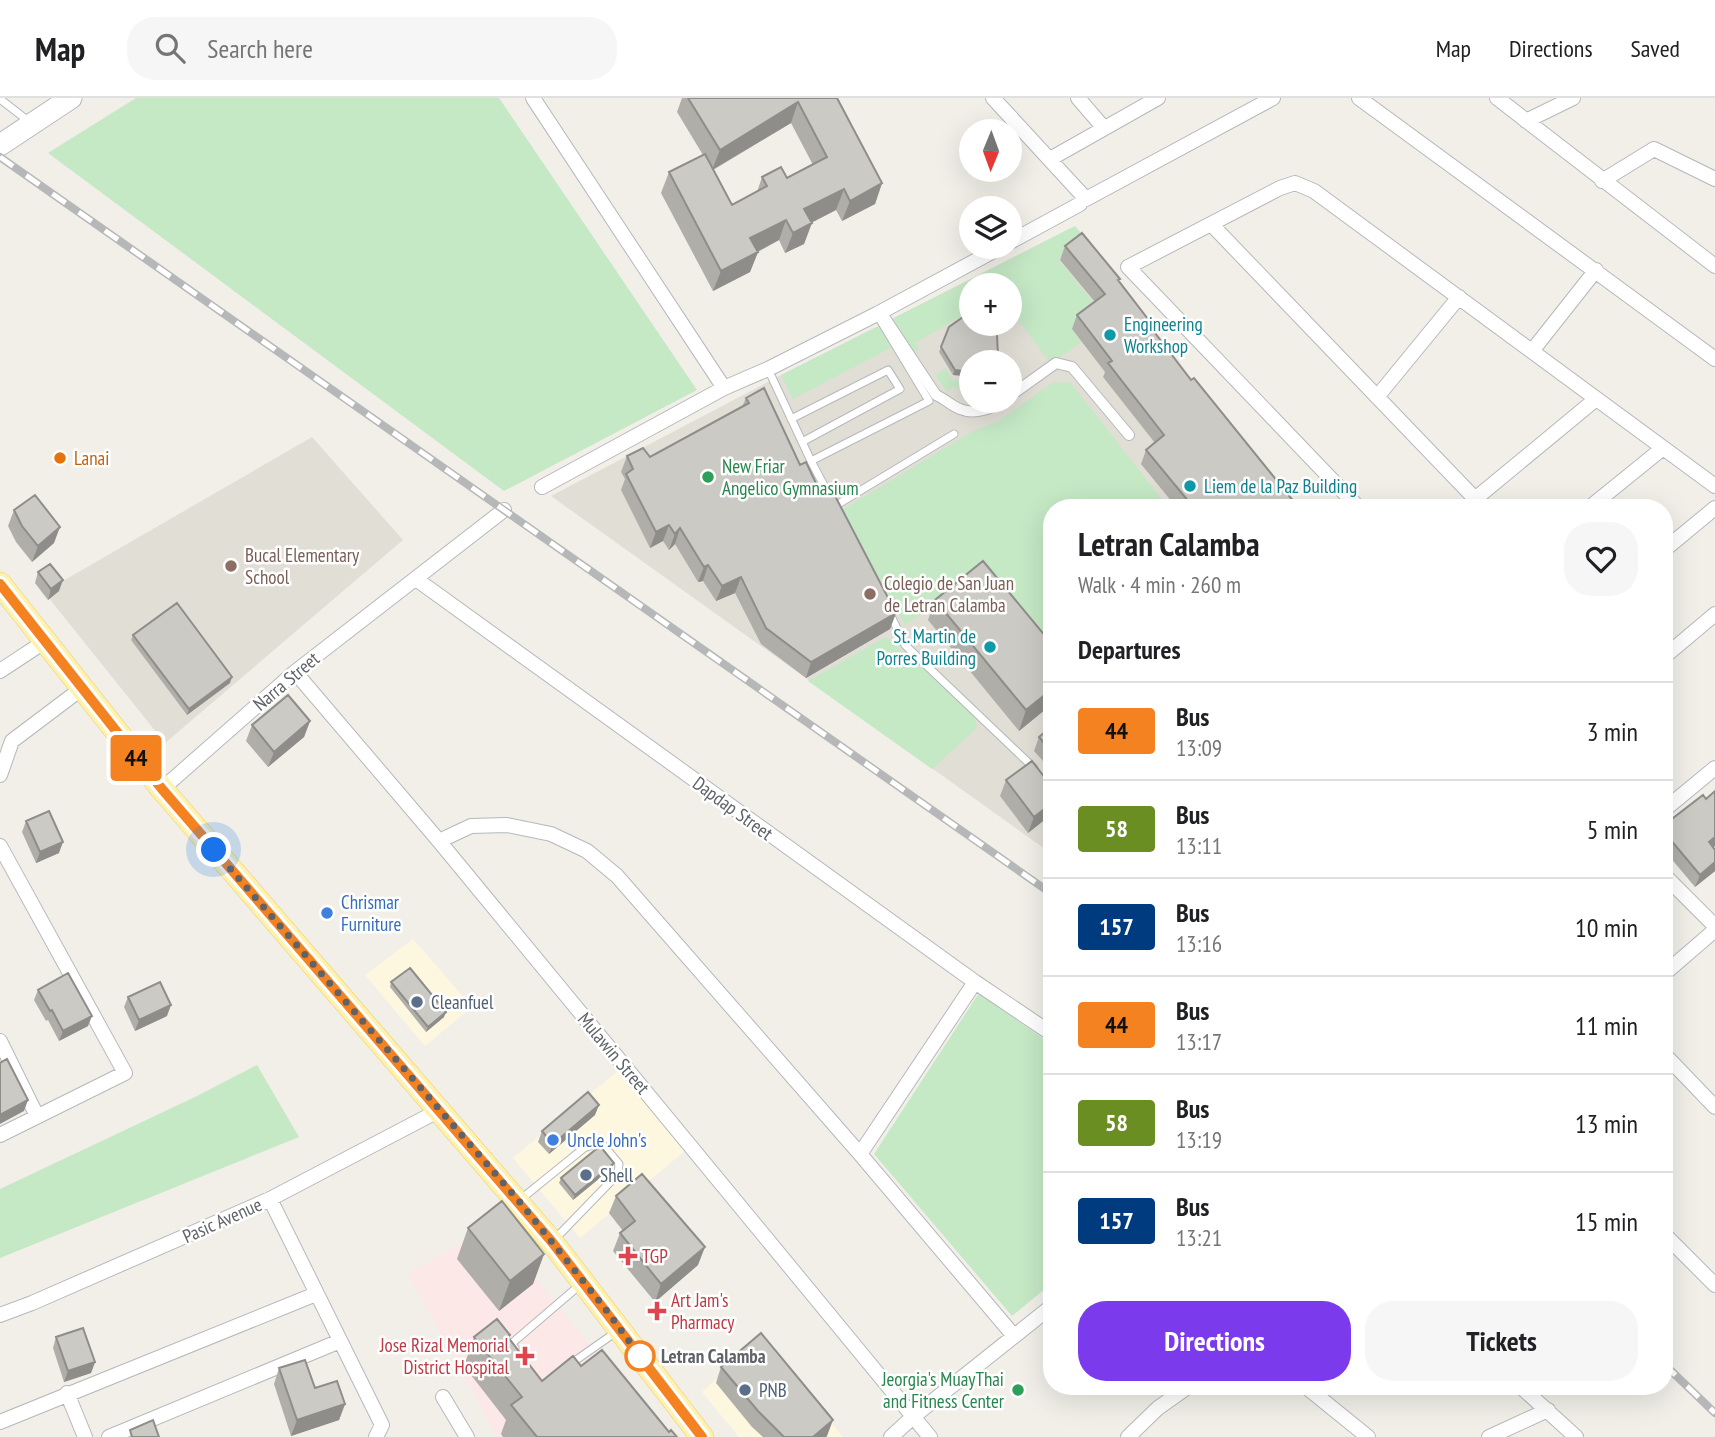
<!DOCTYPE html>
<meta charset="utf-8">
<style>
body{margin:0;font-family:"PT Sans Narrow",sans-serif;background:#f6f6f6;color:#202124;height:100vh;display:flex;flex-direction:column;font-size:26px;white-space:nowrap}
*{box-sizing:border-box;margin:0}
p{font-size:23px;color:#757577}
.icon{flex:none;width:38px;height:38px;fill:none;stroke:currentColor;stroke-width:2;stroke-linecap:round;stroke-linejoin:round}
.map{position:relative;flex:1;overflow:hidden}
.panel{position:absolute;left:1043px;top:401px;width:630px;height:896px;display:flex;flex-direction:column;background:#fff;border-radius:28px;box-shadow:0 7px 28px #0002}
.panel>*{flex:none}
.badge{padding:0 14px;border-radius:5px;font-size:24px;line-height:46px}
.needle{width:46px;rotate:181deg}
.fabs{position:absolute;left:959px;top:21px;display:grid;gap:14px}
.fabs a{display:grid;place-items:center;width:63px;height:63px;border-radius:50%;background:#fff;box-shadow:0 7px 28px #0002;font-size:35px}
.you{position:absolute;width:35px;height:35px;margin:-18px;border:5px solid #fff;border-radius:50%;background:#1a73e8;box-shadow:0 0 0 10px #1a73e833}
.map>.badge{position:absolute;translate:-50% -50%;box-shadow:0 0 0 4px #fff}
h2{padding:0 35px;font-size:26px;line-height:63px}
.round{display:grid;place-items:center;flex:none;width:74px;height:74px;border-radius:28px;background:#f6f6f6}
.summary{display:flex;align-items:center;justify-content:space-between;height:119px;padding:0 35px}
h1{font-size:33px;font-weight:600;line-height:52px}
.primary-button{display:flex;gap:14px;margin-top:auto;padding:14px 35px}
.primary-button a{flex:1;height:80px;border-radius:28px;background:#7c3aed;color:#fff;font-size:28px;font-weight:600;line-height:80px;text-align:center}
.primary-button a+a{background:#f6f6f6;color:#202124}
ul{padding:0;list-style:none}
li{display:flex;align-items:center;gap:21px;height:98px;padding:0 35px;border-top:2px solid #e0e0e0}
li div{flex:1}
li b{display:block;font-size:26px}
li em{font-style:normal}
li .badge{min-width:77px;font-weight:700;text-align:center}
header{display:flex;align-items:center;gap:42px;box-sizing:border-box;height:98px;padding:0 35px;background:#fff;border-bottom:2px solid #e0e0e0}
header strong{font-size:33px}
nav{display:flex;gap:38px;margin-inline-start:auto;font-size:24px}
.search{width:490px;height:63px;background:#f6f6f6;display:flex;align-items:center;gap:18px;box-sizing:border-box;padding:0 24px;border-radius:28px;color:#757577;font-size:26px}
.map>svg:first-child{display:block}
</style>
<header>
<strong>Map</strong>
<div class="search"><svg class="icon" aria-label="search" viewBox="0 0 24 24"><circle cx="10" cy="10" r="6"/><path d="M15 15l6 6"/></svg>Search here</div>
<nav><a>Map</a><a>Directions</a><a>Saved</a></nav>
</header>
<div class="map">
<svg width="1715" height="1339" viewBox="0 0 1715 1339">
<rect width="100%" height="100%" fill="#f1efe8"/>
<!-- commercial -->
<path fill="#fef7e0" d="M413 841 472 909 425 948 365 877Z
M619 972 686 1052 580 1140 513 1060Z
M761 1240 843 1339H739L702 1294Z"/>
<!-- education -->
<path fill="#e1ded6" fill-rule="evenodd" d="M1075 128 1290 409 1052 410V756L551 398 781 277ZM971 187H1010V226H971ZM971 264H1010V303H971Z
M312 339 403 442 165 645 44 494Z"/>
<!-- medical -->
<path fill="#fce8e6" d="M493 1127 663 1339H497L408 1176Z"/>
<!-- green -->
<path fill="#c5e8c5" d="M136 0H499L697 292 504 393 48 55Z
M1075 128 1086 141 1058 161 1097 209 1071 230 1081 244 1051 266 1012 214 1010 215V187H971V223L963 217 915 245 919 251 910 256 890 222Z
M885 225 898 246 793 301 781 277Z
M945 270 953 283 971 282V292L953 289 947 294 936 278Z
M1070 284 1168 409 1052 410V560L982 474 905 527 842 412 973 333 999 323 1052 285Z
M886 539 973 614 977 630 932 671 808 583Z
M979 895 1052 947V1185L1012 1218 874 1056Z
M257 967 299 1039 0 1160V1091L195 999Z"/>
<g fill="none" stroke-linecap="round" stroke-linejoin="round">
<defs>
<path id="service" d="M0 1 31 25
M768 271 811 363
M791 321 888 272 900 291 802 344
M830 399 811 363 929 303 879 220
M835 408 954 336
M890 516 905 547 1034 670
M521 1101 584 1050 594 1046 604 1048 619 1066 618 1076 555 1141
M515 1250 511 1246 581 1186
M569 1267 616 1234"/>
<path id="pedestrian" d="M881 214 936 297C945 301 952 308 960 311 974 317 992 311 1003 303
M1010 298 1056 265 1072 269 1129 337"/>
<path id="minor" d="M533 0 724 290
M993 0 1086 101 1273 0
M1078 0 1103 29
M1359 0 1715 261
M1497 0 1715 168
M1526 23 1573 0
M1050 61 1158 0
M1602 83 1654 51 1715 81
M1212 127 1484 410
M1010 144 1080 106
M1532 253 1596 172
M1377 299 1459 199
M542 389 724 290 768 271 877 216 1001 149
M1475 401 1596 301
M1359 410 1128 169 1280 90 1295 85 1314 93 1715 388
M1589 410 1663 350
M1664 452 1715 410
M416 481 975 884 1052 936
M1664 559 1715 516
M0 573 44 544
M295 574 439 743 930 1339
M0 677 12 643 81 591
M162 691 295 574 504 412
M1664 712 1715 670
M439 743 471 728 507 727 551 736 587 753 617 778 860 1056 1014 1238
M0 748 125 975 0 1037
M1664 777 1715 828
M1664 876 1715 832
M0 943 37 1018
M1664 956 1715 1009
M860 1056 975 884
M270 1101 382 1327 376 1339
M1664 1136 1715 1187
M0 1217 32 1205 270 1101 438 1013
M1305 1288 1368 1339
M1520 1288 1576 1339
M67 1295 85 1339
M443 1299 467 1339
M0 1324 316 1196
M109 1339 340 1243
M891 1339 914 1318 1052 1208
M1128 1339 1158 1310 1189 1288
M1489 1339 1548 1312"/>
<path id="secondary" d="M0 47 71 0"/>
<path id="primary" d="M0 486 162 691 552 1144 702 1339"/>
</defs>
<!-- service casing -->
<use href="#service" stroke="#b5b8bc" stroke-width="9"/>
<!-- pedestrian casing -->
<use href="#pedestrian" stroke="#b5b8bc" stroke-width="12"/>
<!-- minor casing -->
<use href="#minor" stroke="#b5b8bc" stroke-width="16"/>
<!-- secondary casing -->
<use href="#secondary" stroke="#b6babf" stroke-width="23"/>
<!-- primary casing -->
<use href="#primary" stroke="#f2c960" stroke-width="24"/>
<!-- service -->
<use href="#service" stroke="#fff" stroke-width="7"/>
<!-- pedestrian -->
<use href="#pedestrian" stroke="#fff" stroke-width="10"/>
<!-- minor -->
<use href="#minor" stroke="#fff" stroke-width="14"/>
<!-- secondary -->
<use href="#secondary" stroke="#fff" stroke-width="21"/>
<!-- primary -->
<use href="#primary" stroke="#fff2af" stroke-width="23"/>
<defs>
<path id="rail" d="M0 59 1052 796
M1664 1266 1715 1315"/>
</defs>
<!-- rail casing -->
<use href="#rail" stroke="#b6b7b8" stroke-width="8"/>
<!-- rail -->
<use href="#rail" stroke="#fff" stroke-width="5" stroke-dasharray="16" stroke-linecap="butt"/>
</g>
<!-- wall -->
<path fill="#afaea9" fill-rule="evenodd" d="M682 0H837L882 85 875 106 842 123 836 112 811 125 804 146 785 155 779 142 758 154 750 174 713 193 661 95 669 74 703 57 677 14ZM791 25 813 67 787 80 762 79 757 94 732 107 713 72Z
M1065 148 1119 183 1154 229 1153 232 1191 282 1299 410H1177L1141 366 1146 352 1155 345 1103 279 1105 274 1072 231 1077 217 1095 204 1060 162Z
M949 229 998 258 996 263 994 264H971L953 277 939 254Z
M746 300 800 367 821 396 896 515 890 531 806 580 761 546 735 495 716 503 703 483 698 484 675 446 669 452 663 443 650 450 621 392 625 381 621 374 627 358 650 359 742 309Z
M14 412 54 445 32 464 16 444 8 428Z
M38 474 59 493 48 502 35 485Z
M935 502 1052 546V606L1019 633 928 522Z
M133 537 230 585 187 617 131 542Z
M310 623 304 639 268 669 246 643 252 627Z
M1052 628V673L1034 653 1039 639Z
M1006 682 1052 689V716L1028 735 1000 698Z
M1715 693V748L1713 750 1715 752V773L1695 789 1664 752V727L1706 701Z
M26 723 59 755 36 765 22 734Z
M391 884 444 919 426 934 390 889Z
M38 892 88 928 59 943 48 922 46 923 34 902Z
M128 899 167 918 135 933 124 909Z
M595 1017 549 1056 538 1044 542 1033Z
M612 1070 573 1102 559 1085 561 1080Z
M616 1098 698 1167 655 1204 613 1153 620 1135 623 1133 609 1115Z
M468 1130 544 1156 533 1186 499 1213 457 1161Z
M56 1239 95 1264 91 1275 64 1284 53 1250Z
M474 1239 509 1240 542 1283 581 1268 677 1339H503L501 1336 506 1322 464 1268Z
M721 1269 827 1338 826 1339H763L752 1329 716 1285Z
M279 1270 345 1306 339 1322 291 1338 274 1286Z"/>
<!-- shaded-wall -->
<path fill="#8f8d8a" d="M798 4 791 25 712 72 720 52Z
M882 85 875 106 842 123 850 103Z
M844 91 836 112 797 132 804 111Z
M786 122 779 142 743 161 750 140Z
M812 125 804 146 785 155 793 135Z
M758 154 750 174 713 193 721 173Z
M955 272 971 274V279L953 277Z
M669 427 663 443 650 450 656 434Z
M60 429 54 445 32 464 38 448Z
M680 430 675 446 669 452 675 436Z
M708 467 703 483 698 484 704 469Z
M741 479 735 495 716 503 722 488Z
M63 482 59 493 48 502 51 491Z
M896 515 890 531 806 580 811 564Z
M232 579 230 585 187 617 189 611Z
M1052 591V606L1019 633 1026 612Z
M310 623 304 639 268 669 274 654Z
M1052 705V716L1028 735 1034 719Z
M1715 739V748L1704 757 1709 744Z
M63 744 59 755 36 765 40 754Z
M1715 764V773L1695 789 1700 777Z
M171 907 167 918 135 933 139 922Z
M446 914 444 919 426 934 428 929Z
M92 918 88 928 59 943 63 933Z
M28 1002 24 1013 0 1026V1017Z
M599 1007 595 1017 549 1056 553 1046Z
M614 1065 612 1070 573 1102 575 1097Z
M705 1149 698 1167 655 1204 661 1186Z
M544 1156 533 1186 499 1213 510 1183Z
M95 1264 91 1275 64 1284 68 1273Z
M345 1306 339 1322 291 1338 297 1322Z
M833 1322 827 1338 826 1339H813Z"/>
<!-- building -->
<path fill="#cccac5" stroke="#8f8d8a" stroke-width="2" d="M688 0H837L882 85 850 103 844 91 804 111 812 125 793 135 786 122 750 140 758 154 721 173 669 74 705 56 732 107 767 88 762 79 781 69 787 80 827 59 798 4 720 52Z
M1082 135 1120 181 1118 182 1154 229 1152 231 1191 282 1194 280 1299 410H1194L1146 352 1164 337 1108 265 1112 263 1077 217 1105 196 1065 148Z
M963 219 971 220V226H988L997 237 998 258 990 264H971V274L955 272 941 249 949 229Z
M764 290 800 367 806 364 821 396 832 392 896 515 811 564 766 530 741 479 722 488 708 467 704 469 680 430 675 436 669 427 656 434 626 376 633 371 627 358 643 350 650 359 749 305 746 300Z
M35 397 60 429 38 448 22 428 14 412Z
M983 463 1052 546V591L1026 612 935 502Z
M50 466 63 482 51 491 38 474Z
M177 505 232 579 189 611 133 537Z
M288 597 310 623 274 654 252 627Z
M1052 628V654L1039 639Z
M1032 663 1052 689V705L1034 719 1006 682Z
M1715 693V739L1709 744 1715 752V764L1700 777 1664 734V727L1703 697 1706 701Z
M49 713 63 744 40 754 26 723Z
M410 870 446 914 428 929 391 884Z
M68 875 92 918 63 933 52 912 50 913 38 892Z
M160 884 171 907 139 922 128 899Z
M7 961 28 1002 0 1017V965Z
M588 994 599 1007 553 1046 542 1033Z
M600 1048 614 1065 575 1097 561 1080Z
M642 1076 705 1149 661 1186 620 1135 635 1123 616 1098Z
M502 1103 544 1156 510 1183 468 1130Z
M497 1221 510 1237 508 1239 542 1283 573 1258 581 1268 602 1252 669 1334 671 1332 677 1339H537L511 1307 522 1299 474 1239Z
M83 1230 95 1264 68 1273 56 1239Z
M761 1235 833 1322 813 1339H784L758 1313 721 1269Z
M305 1262 315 1290 337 1283 345 1306 297 1322 279 1270Z
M153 1322 159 1339H132L130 1332Z"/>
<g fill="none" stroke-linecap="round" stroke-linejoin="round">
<defs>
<path id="line" d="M0 486 162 691 552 1144 702 1339"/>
</defs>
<!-- line casing -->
<use href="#line" stroke="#fff" stroke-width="16"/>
<!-- line -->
<use href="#line" stroke="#f58220" stroke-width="10"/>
<!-- walk -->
<path stroke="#5f6368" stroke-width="7" stroke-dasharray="0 12.6" d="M214 752 519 1103 604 1209 640 1258"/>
</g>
<!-- markers -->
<g fill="#0f9aa8" stroke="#fff" stroke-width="2.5">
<circle cx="1110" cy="237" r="7"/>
<circle cx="1190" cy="388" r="7"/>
<circle cx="990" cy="549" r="7"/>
</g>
<circle fill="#e8710a" stroke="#fff" stroke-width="2.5" cx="60" cy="360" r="7"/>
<g fill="#2e9e5b" stroke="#fff" stroke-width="2.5">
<circle cx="708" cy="379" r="7"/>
<circle cx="1018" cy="1292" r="7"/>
</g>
<g fill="#8d6e63" stroke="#fff" stroke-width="2.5">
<circle cx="231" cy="468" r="7"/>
<circle cx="870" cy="496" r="7"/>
</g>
<g fill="#3f7fe0" stroke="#fff" stroke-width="2.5">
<circle cx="327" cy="815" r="7"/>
<circle cx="553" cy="1042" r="7"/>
</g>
<g fill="#5c6f8a" stroke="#fff" stroke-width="2.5">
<circle cx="417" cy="904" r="7"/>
<circle cx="586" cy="1077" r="7"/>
<circle cx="745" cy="1292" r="7"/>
</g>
<g fill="#e0444e" stroke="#fff" stroke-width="2.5">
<path d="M624.5 1147.5h7v7h7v7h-7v7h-7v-7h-7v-7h7z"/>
<path d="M653.5 1202.5h7v7h7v7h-7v7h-7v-7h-7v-7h7z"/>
<path d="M521.5 1247.5h7v7h7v7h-7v7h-7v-7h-7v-7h7z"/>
</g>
<circle fill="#fff" stroke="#f58220" stroke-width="3.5" cx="640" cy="1258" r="14"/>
<g text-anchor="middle" stroke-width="5" stroke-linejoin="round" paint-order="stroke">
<!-- culture labels -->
<g font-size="19" fill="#0d838f" stroke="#fff" text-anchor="start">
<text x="1124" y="233">Engineering<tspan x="1124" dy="22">Workshop</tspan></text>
<text x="1204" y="395">Liem de la Paz Building</text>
<text x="976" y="545" text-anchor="end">St. Martin de<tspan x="976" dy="22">Porres Building</tspan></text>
</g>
<!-- food labels -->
<g font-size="19" fill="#c56008" stroke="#fff" text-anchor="start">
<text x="74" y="367">Lanai</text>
</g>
<!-- leisure labels -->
<g font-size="19" fill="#27864d" stroke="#fff" text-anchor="start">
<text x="722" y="375">New Friar<tspan x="722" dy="22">Angelico Gymnasium</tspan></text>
<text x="1004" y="1288" text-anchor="end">Jeorgia's MuayThai<tspan x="1004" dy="22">and Fitness Center</tspan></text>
</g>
<!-- education labels -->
<g font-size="19" fill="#785e54" stroke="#fff" text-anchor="start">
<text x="245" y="464">Bucal Elementary<tspan x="245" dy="22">School</tspan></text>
<text x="884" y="492">Colegio de San Juan<tspan x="884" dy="22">de Letran Calamba</tspan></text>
</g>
<!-- street labels -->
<g font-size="19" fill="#5f6368" stroke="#fff">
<text transform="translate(286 583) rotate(-40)" y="7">Narra Street</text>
<text transform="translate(733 710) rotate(36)" y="7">Dapdap Street</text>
<text transform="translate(614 955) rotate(50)" y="7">Mulawin Street</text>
<text transform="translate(222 1122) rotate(-24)" y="7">Pasic Avenue</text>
</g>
<!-- shop labels -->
<g font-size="19" fill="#366cbe" stroke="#fff" text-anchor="start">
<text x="341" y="811">Chrismar<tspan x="341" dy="22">Furniture</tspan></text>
<text x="567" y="1049">Uncle John's</text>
</g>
<!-- service labels -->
<g font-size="19" fill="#4e5e75" stroke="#fff" text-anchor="start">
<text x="431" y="911">Cleanfuel</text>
<text x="600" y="1084">Shell</text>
<text x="759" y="1299">PNB</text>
</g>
<!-- health labels -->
<g font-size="19" fill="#be3a42" stroke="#fff" text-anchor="start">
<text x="642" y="1165">TGP</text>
<text x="671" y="1209">Art Jam's<tspan x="671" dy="22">Pharmacy</tspan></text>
<text x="509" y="1254" text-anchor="end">Jose Rizal Memorial<tspan x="509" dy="22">District Hospital</tspan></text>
</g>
<!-- stop labels -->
<g font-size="19" font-weight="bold" fill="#5f6368" stroke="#fff" text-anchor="start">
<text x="661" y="1265">Letran Calamba</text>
</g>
</g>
</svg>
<div class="fabs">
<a><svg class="needle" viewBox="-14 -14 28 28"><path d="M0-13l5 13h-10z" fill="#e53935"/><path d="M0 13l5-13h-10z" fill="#757577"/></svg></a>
<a><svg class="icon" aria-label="layers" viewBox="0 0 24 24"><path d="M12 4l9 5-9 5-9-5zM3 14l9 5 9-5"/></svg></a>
<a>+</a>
<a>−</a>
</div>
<div class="you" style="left:214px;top:752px"></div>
<b class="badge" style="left:136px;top:660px;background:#f58220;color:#111">44</b>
<section class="panel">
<div class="summary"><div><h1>Letran Calamba</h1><p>Walk · 4 min · 260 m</p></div><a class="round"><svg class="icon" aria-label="heart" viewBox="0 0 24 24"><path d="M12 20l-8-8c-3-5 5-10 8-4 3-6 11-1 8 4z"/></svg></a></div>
<h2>Departures</h2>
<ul>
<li><span class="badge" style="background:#f58220;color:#111">44</span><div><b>Bus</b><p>13:09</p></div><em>3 min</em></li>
<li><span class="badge" style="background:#6b8e23;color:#fff">58</span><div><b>Bus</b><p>13:11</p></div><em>5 min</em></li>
<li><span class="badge" style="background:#003b80;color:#fff">157</span><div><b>Bus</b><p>13:16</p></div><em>10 min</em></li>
<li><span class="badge" style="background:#f58220;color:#111">44</span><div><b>Bus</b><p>13:17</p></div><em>11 min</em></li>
<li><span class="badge" style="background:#6b8e23;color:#fff">58</span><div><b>Bus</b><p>13:19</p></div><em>13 min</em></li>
<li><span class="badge" style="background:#003b80;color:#fff">157</span><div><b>Bus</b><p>13:21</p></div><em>15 min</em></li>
</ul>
<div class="primary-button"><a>Directions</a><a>Tickets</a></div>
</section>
</div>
